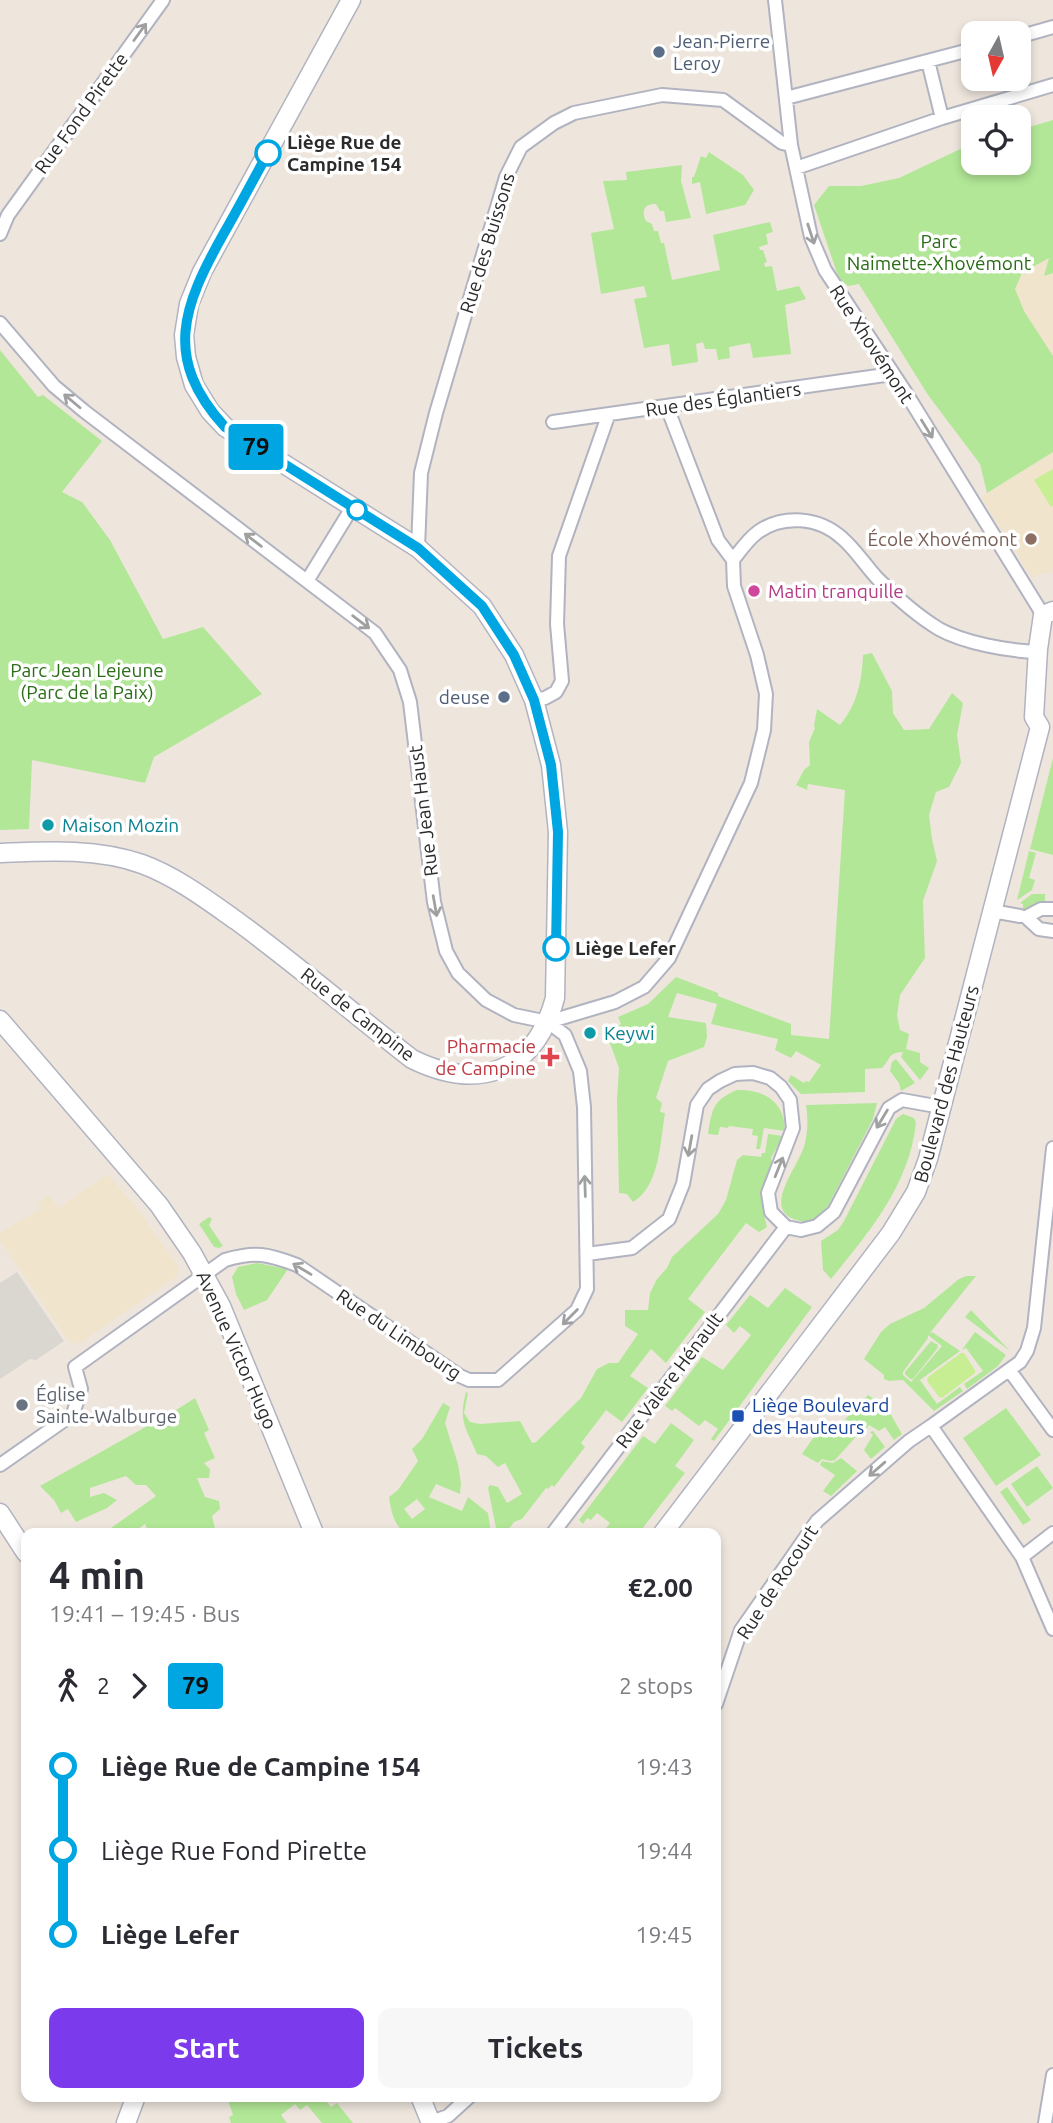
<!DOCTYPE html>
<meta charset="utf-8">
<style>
body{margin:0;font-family:Ubuntu,sans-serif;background:#f7f7f7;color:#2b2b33;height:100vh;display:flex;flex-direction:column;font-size:26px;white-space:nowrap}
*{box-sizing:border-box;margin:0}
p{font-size:23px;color:#7c7c81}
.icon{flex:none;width:38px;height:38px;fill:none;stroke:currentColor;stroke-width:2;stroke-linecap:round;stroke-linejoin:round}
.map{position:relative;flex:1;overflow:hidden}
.drawer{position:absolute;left:21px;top:1528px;width:700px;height:574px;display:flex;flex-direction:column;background:#fff;border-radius:14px;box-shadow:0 4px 10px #0003}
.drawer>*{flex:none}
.badge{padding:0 14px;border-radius:5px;font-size:24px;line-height:46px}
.needle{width:46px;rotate:188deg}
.buttons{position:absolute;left:961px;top:21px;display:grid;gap:14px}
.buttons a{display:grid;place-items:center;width:70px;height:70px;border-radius:14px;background:#fff;box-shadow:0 4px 10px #0003;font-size:35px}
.map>.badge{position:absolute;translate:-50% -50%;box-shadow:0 0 0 4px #fff}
.legs{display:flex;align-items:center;gap:10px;height:77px;padding:0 28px;font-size:23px}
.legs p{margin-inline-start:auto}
.overview{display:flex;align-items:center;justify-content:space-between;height:119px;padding:0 28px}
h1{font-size:38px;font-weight:700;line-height:52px}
.primary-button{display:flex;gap:14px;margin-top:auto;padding:14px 28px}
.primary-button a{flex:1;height:80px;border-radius:14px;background:#7c3aed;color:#fff;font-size:28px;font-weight:700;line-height:80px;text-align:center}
.primary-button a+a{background:#f7f7f7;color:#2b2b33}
ul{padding:0 28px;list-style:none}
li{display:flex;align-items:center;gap:24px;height:84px;font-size:26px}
li i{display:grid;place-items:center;width:10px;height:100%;margin:0 9px;background:currentColor}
li i::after{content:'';width:18px;height:18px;margin:-9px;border:5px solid;border-radius:50%;background:#fff}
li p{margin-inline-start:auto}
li:first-child i{background:linear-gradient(#0000 50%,currentColor 0)}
li:last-child i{background:linear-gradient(currentColor 50%,#0000 0)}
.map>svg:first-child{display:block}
</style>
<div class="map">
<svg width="1053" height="2123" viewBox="0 0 1053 2123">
<rect width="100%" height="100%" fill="#eee6dd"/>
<!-- education -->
<path fill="#f0e4cc" d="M1053 256V356L1024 311 1015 289 1022 273Z
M1053 452V572L1040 574 1033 579 981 497Z
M107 1174 135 1205 179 1268 176 1277 93 1334 79 1344 69 1342 0 1241V1233L41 1208 37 1204 48 1195 59 1208Z"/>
<!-- green -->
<path fill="#b2e797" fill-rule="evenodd" d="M1053 120V273L1044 276 1049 258 1022 273 1015 289 1024 311 1053 356V452L987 493 980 464 928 395 859 284 848 286 839 279 814 205 829 186H861L899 178 973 143V163H1018L1019 130Z
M709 152 743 175 754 190 745 205 706 214 700 182 692 184V177H694L701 156 706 158Z
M682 165 681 181 691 218 666 222 664 211H660L656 204C644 203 641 212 646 221L652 224 654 231H658L661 243H664L672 280 720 270 713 235 770 222 773 232 766 234 768 244 759 247 760 250H763L767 262 764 263 765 267 772 266 777 291 799 286 806 299 785 305 791 354 753 358 750 343 729 347 730 358 718 360 716 349H705L703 342 696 344 698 362 672 366 669 344 644 348 634 299 647 297 644 286 601 294 591 233 614 229 603 181 627 180 626 172Z
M0 350 38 397 43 395 102 441 62 492 82 502 110 540 163 639 203 627 262 694 154 757 145 783 32 760 29 829 0 830Z
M872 653 892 691 893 713 904 730 929 729 952 693 963 703 957 735 961 763 949 787 936 792 929 815 932 839 937 861 923 901 925 958 900 995 897 1015 900 1030 909 1034 906 1049 920 1053V1062L929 1068 920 1080 901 1057 903 1052C887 1053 891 1059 882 1068L865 1069V1092L801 1094 788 1081 791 1075 804 1083 806 1081 809 1082 821 1065 796 1051 791 1058 775 1050 778 1039 711 1024 717 1004 677 993 668 1017 706 1023 707 1037 704 1047 668 1061 656 1098 662 1103 660 1112 665 1113C660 1142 660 1186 633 1202L627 1194 619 1193 617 1100 619 1068 607 1035 621 1024 618 1017 648 1004 676 977 718 993V996L791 1024V1035L829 1039 845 790 808 784 807 790 796 785 804 770 810 765 809 742 815 728 814 726 817 709 840 725C857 705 862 681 863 655Z
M1053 758V855L1030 849Z
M1029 851 1036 853 1029 878 1035 880 1032 890 1017 900Z
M1032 894H1045V906L1029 912 1023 911V904L1020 903Z
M896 1059 915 1083 901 1091 899 1083 890 1071 892 1062Z
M737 1090C764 1089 785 1102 785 1131L764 1128 760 1149H756L758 1136 752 1135 753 1129 729 1126 728 1128 720 1127 718 1135 708 1134C712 1109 713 1100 737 1090Z
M877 1103 873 1119 828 1206 816 1218 807 1222C753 1216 800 1167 805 1143 808 1130 808 1118 806 1105Z
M903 1114 914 1118 916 1123C909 1186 869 1232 831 1279L823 1270 821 1241 838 1230 844 1221 896 1119Z
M768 1134 783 1136 771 1158C774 1169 767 1176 765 1186 762 1200 763 1214 767 1227L759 1232 746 1223 688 1299 705 1312 666 1363 651 1349 630 1376 648 1388 622 1422 606 1410 581 1443 585 1447 554 1487 552 1485 548 1489 546 1488 522 1519 514 1522 506 1533H497L488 1488 490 1485 498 1487 507 1503 522 1494 505 1463 498 1467 486 1456 477 1454C466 1427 458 1422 466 1392L468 1393 464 1413 470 1422 480 1424 520 1421 532 1443 536 1442 581 1398 597 1369 609 1363H618L638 1334 625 1326V1310H648L650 1293 657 1279 667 1268 672 1257 718 1214 726 1200 737 1160 743 1155 761 1157 762 1153H765Z
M209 1217 212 1219 209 1225 223 1246 219 1248 214 1247 199 1224Z
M257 1263 288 1269 267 1300 244 1310 236 1294 232 1277 238 1267Z
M966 1276H976L929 1334 932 1332 960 1351 920 1380 937 1404 960 1387 963 1391 934 1411 903 1380 889 1381 884 1379V1375L864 1359 881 1332 890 1324 924 1308 959 1279ZM928 1335 942 1346 911 1382 903 1375V1372L928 1338Z
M785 1288 812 1307 714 1441 711 1439 718 1429 705 1420 699 1426 675 1408 672 1411 665 1406 702 1357 723 1370 751 1335 740 1326 734 1333 726 1325 750 1295 768 1308Z
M971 1310 1010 1351 965 1317Z
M975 1332 1006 1355 998 1366 967 1389 964 1384 983 1371 966 1348 962 1350Z
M931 1341 938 1345 937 1349 913 1379H910L905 1374V1372Z
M868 1395 887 1408 902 1434 894 1440 885 1427 879 1431 869 1425 864 1432 861 1431 835 1460 830 1461 822 1459 818 1463 802 1454 820 1428 826 1432 829 1428 836 1432 860 1400 862 1401Z
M195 1398 209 1430 204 1433 215 1458 204 1463 210 1469 209 1478H197L205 1497 219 1501 220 1509 212 1516 216 1533H144L148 1530 145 1524 133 1533H104L156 1496 146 1485H136L126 1476 90 1488V1497L104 1493 117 1500 107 1508 76 1522 68 1509 61 1513 54 1500 40 1486 167 1415 170 1421 176 1418 173 1412Z
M443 1403 450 1407 445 1423 458 1464 461 1483 460 1494 436 1484 429 1497 462 1511 468 1497 488 1513 491 1533H406C394 1526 391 1511 389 1497L398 1490 418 1461 412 1449 422 1439ZM417 1499 425 1509 412 1519 404 1509Z
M1006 1408 1041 1455 996 1486 963 1438Z
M671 1423 694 1440 675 1466 685 1473 639 1533H602L610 1523 597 1513 591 1520 587 1518 583 1524 579 1520 643 1436 655 1444Z
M873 1431 885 1447 871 1459 864 1450 873 1435 870 1432Z
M841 1458 857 1471 831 1496 823 1491 835 1475 820 1465 822 1461 833 1463Z
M1037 1466 1053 1488 1027 1507 1011 1484Z
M1007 1487 1031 1520 1023 1525 1000 1492Z
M227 2097H331L333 2098 327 2102 331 2107 337 2103 353 2123H322L307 2105 300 2110 295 2104 281 2115 287 2123H231L229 2117 233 2115Z"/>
<!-- pitch -->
<path fill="#c7ee92" d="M1053 469V506L1051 507 1034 480Z
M961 1353H964L975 1370V1373L942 1398 939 1397 927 1381 928 1377Z"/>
<!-- plaza -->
<path fill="#dad6d0" d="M17 1272 64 1341 36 1360 30 1359 0 1379V1283Z"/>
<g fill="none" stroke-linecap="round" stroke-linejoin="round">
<defs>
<path id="street" d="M775 0 791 145 811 237 825 270 906 393 1043 615
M1018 37 1053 27
M928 61 942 118
M786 98 973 49
M796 168 942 118 1053 85
M0 234 8 215 163 0
M0 323 54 386 84 411 375 633 400 670 410 702 434 902 446 951 458 973 486 1000 514 1015 548 1022 615 1002 644 987 669 958 751 783 764 730 766 694 757 655 734 586 733 560C740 551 748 539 758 532 783 514 819 517 842 538 855 549 865 565 877 578 896 597 916 615 939 629 964 643 1009 651 1037 652
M667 407 718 540 733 560
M553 422 892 374
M418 548 421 473 436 413 506 177 521 147 554 123 574 113 662 95 723 100 782 143 791 145
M307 581 353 506
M534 700 545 698 556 692 562 681 557 624 559 556 608 416
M1053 909H1041L1026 917 1039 929 1053 931
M992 911 1020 916
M1053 1148 1034 1328 1027 1351 1020 1362 931 1426 1022 1557 1053 1629
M587 1254 632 1248 669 1219 683 1184 697 1105 708 1089 720 1081 735 1074 753 1073 770 1078 781 1087 790 1100 793 1128 768 1193 771 1212 786 1227 801 1230 817 1226 834 1212 889 1108 902 1100 941 1107
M1010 1371 1053 1430
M0 1465 73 1414 81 1389 75 1367 225 1260C255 1251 268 1254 297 1265L460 1376 469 1380H498L577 1310 587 1289 584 1107 580 1071 565 1035 548 1022
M553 1533 786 1227
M1022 1557 1053 1533
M716 1704 741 1630 817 1521 909 1441 931 1426
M431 2122 448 2116 470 2096
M1045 2123 1053 2075"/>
<path id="secondary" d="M1040 727 1034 717 1038 649 1043 615 1053 611
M0 853C46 851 97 848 142 864 177 877 207 900 237 921 297 965 354 1014 412 1059 479 1092 535 1072 555 998L558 832 551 765 534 700 514 655 482 606 418 548 225 427 210 411 194 385 186 357 184 335 189 304 202 272 351 0
M0 1020 159 1205 192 1253 221 1306 314 1533
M0 1513 26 1553
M663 1533 891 1233 916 1192 928 1159 1040 727
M420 2096 431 2123
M126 2123 136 2096"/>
</defs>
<!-- street casing -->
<use href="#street" stroke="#b1b3c0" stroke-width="16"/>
<!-- secondary casing -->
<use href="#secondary" stroke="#b1b3c0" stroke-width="21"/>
<!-- street -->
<use href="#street" stroke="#fff" stroke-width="12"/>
<!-- secondary -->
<use href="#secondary" stroke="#fff" stroke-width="18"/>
</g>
<!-- one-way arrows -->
<defs><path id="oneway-shaft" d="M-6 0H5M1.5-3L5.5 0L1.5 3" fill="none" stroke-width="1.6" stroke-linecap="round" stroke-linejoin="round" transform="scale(1.75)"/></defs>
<g stroke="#a0a0a0">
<use href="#oneway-shaft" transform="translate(140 32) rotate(-54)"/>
<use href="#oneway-shaft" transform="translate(811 234) rotate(72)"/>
<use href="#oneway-shaft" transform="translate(72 401) rotate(-140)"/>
<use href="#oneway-shaft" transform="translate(927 429) rotate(58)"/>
<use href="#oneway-shaft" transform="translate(253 540) rotate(-143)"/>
<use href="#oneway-shaft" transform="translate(361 622) rotate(37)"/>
<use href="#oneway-shaft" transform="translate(435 906) rotate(80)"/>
<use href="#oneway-shaft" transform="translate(882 1119) rotate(121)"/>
<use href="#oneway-shaft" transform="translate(690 1146) rotate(100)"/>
<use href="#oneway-shaft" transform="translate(779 1167) rotate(-68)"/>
<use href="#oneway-shaft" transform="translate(585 1186) rotate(-92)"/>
<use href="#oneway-shaft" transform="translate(302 1269) rotate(-149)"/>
<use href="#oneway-shaft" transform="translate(570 1317) rotate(135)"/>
<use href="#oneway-shaft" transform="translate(877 1469) rotate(139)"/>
</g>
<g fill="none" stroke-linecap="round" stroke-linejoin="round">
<defs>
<path id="line-1" d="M268 153C253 180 239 207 224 233 183 306 162 358 225 427L418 548 482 606 514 655 534 700 551 765 558 832 556 948"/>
</defs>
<!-- line-1 casing -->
<use href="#line-1" stroke="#fff" stroke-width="16"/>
<!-- line-1 -->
<use href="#line-1" stroke="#00a6e2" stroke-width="10"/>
</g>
<!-- markers -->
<g fill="#5c6f8a" stroke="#fff" stroke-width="2.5">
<circle cx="659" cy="52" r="7"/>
<circle cx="504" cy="697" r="7"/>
</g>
<g fill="#fff" stroke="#00a6e2" stroke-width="3.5">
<circle cx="268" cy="153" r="12"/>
<circle cx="357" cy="510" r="9"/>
<circle cx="556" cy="948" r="12"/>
</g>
<circle fill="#8d6e63" stroke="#fff" stroke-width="2.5" cx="1031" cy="539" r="7"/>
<circle fill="#d1479c" stroke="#fff" stroke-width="2.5" cx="754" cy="591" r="7"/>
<g fill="#0f9aa8" stroke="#fff" stroke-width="2.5">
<circle cx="48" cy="825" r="7"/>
<circle cx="590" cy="1033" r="7"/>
</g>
<path fill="#e0444e" stroke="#fff" stroke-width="2.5" d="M546.5 1046.5h7v7h7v7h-7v7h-7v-7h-7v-7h7z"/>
<circle fill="#6b7280" stroke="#fff" stroke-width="2.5" cx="22" cy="1405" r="7"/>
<rect fill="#1a4fb4" stroke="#fff" stroke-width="2.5" x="731" y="1409" width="14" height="14" rx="3.5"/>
<g text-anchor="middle" stroke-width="7" stroke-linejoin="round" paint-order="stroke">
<!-- service labels -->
<g font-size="19" fill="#4e5e75" stroke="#fff" text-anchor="start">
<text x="673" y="48">Jean-Pierre<tspan x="673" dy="22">Leroy</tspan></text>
<text x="490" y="704" text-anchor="end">deuse</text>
</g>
<!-- street labels -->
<g font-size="19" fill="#2b2b2b" stroke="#fff">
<text transform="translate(81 113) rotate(-54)" y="7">Rue Fond Pirette</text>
<text transform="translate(487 243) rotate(-73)" y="7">Rue des Buissons</text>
<text transform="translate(872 344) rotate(57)" y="7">Rue Xhovémont</text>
<text transform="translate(723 399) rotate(-8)" y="7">Rue des Églantiers</text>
<text transform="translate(423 811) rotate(-97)" y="7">Rue Jean Haust</text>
<text transform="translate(358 1014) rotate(38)" y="7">Rue de Campine</text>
<text transform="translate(946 1084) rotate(-75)" y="7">Boulevard des Hauteurs</text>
<text transform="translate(399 1334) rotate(34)" y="7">Rue du Limbourg</text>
<text transform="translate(237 1350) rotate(66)" y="7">Avenue Victor Hugo</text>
<text transform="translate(669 1380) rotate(-53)" y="7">Rue Valère Hénault</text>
<text transform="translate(777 1582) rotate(-57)" y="7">Rue de Rocourt</text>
</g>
<!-- stop labels -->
<g font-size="19" font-weight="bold" fill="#2b2b2b" stroke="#fff" text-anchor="start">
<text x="287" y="149">Liège Rue de<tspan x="287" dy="22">Campine 154</tspan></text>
<text x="575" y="955">Liège Lefer</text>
</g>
<!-- park labels -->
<g font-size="19" fill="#296d17" stroke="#fff">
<text x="939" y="248">Parc<tspan x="939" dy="22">Naimette-Xhovémont</tspan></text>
<text x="87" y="677">Parc Jean Lejeune<tspan x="87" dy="22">(Parc de la Paix)</tspan></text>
</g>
<!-- education labels -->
<g font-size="19" fill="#785e54" stroke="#fff" text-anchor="end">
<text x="1017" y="546">École Xhovémont</text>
</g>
<!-- hotel labels -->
<g font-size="19" fill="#b23c85" stroke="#fff" text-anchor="start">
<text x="768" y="598">Matin tranquille</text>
</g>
<!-- culture labels -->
<g font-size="19" fill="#0d838f" stroke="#fff" text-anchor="start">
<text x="62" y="832">Maison Mozin</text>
<text x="604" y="1040">Keywi</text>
</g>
<!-- health labels -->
<g font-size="19" fill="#be3a42" stroke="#fff" text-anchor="end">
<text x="536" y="1053">Pharmacie<tspan x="536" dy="22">de Campine</tspan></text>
</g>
<!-- worship labels -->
<g font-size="19" fill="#5b616d" stroke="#fff" text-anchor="start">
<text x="36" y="1401">Église<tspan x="36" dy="22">Sainte-Walburge</tspan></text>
</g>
<!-- transit labels -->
<g font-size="19" fill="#164399" stroke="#fff" text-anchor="start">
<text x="752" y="1412">Liège Boulevard<tspan x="752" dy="22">des Hauteurs</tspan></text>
</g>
</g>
</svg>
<div class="buttons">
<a><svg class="needle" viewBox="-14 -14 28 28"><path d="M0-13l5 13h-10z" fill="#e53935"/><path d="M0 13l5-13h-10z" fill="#7c7c81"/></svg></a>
<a><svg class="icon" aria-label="locate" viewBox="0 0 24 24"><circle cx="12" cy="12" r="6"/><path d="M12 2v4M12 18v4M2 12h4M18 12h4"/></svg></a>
</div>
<b class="badge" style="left:256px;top:447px;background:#00a6e2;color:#111">79</b>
<section class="drawer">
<div class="overview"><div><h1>4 min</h1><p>19:41 – 19:45 · Bus</p></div><b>€2.00</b></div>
<div class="legs"><svg class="icon" aria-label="walk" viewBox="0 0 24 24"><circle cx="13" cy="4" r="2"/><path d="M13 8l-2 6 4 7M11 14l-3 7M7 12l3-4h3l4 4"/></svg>2<svg class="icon" aria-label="forward" viewBox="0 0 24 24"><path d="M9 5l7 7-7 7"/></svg><b class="badge" style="background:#00a6e2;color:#111">79</b><p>2 stops</p></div>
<ul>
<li><i style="color:#00a6e2"></i><b>Liège Rue de Campine 154</b><p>19:43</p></li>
<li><i style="color:#00a6e2"></i><span>Liège Rue Fond Pirette</span><p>19:44</p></li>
<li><i style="color:#00a6e2"></i><b>Liège Lefer</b><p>19:45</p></li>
</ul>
<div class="primary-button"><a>Start</a><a>Tickets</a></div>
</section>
</div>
